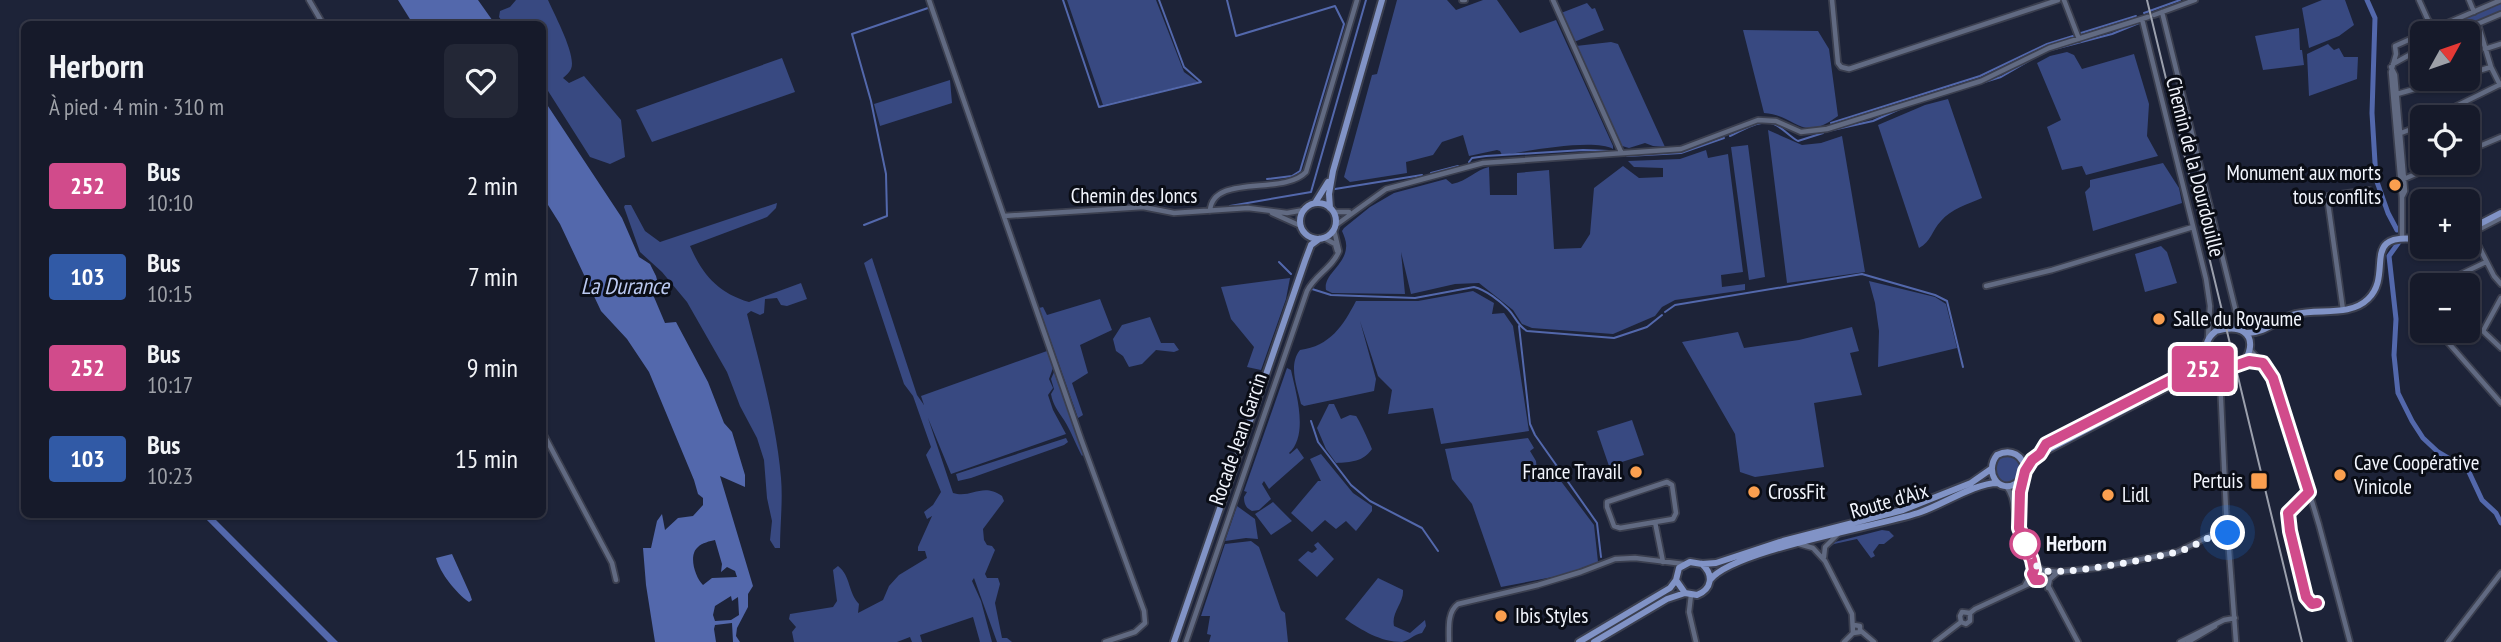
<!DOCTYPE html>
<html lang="fr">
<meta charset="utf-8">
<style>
body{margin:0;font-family:"PT Sans Narrow",sans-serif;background:#232736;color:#f1f3f6;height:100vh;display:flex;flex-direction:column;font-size:26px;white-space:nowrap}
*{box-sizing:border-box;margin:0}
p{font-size:23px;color:#9ea1a8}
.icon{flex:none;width:38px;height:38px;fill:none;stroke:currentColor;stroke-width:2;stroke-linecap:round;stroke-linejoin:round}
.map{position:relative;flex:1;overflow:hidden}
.drawer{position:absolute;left:21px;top:21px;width:525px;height:497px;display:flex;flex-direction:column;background:#161a2a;border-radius:10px;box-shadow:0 2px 5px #0004,0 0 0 2px #353847}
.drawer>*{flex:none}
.badge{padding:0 14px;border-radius:5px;font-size:24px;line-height:46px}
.needle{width:46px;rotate:50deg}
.fabs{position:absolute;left:2410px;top:21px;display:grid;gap:14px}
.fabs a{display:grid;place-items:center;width:70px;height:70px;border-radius:10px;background:#161a2a;box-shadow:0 2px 5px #0004,0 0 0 2px #353847;font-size:35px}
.you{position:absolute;width:35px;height:35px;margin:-18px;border:5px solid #fff;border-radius:50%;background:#1a73e8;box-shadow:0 0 0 10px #1a73e833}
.map>.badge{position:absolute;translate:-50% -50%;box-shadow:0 0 0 4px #fff}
.round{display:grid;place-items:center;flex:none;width:74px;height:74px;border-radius:10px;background:#232736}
.headline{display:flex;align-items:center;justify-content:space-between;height:119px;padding:0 28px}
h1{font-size:33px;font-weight:800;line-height:52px}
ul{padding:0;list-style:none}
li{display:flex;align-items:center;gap:21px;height:91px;padding:0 28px}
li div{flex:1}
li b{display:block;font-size:26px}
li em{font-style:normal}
li .badge{min-width:77px;font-weight:700;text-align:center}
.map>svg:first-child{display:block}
</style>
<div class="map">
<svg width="2501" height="642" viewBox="0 0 2501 642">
<rect width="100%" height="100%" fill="#1d2338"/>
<!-- green -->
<path fill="#384981" d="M516 0H548C554 14 577 56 571 69 569 73 566 75 563 78L569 83 584 76 621 120 625 157 610 164 590 157 543 83 542 24H504L499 17 500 11 510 7Z
M1067 0H1156L1184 72 1198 82 1103 105Z
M1397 0H1447L1456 10 1483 0H1497L1520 33 1556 20 1613 146V149C1593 138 1524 152 1502 155L1500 151 1497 150 1469 156 1463 135 1442 142 1433 155 1406 162 1407 173 1350 182 1344 177 1372 75 1377 74Z
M2322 0H2345L2354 25 2339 36 2309 48 2302 8Z
M2501 2V12L2454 33H2428Z
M1587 3 1592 9 1595 8 1604 30 1574 42 1561 13Z
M2299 28 2300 50H2302L2304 65 2263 70 2255 36Z
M1743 30 1818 31 1829 49 1838 116C1800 144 1797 115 1764 113Z
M1611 42 1618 44 1665 147 1653 146 1645 143 1629 148 1622 146 1576 46Z
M2328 44 2334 50 2339 48 2344 57H2358L2357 79 2309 96 2307 54Z
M2067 52 2074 55 2082 69 2134 54 2149 104 2147 136 2158 156 2086 175 2082 166 2062 170 2047 127 2061 120 2037 63 2050 56Z
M782 58 795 92 652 142 636 110Z
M950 80 952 103 880 126 874 104Z
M1948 99 1982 198C1968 204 1951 209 1941 221 1932 230 1931 242 1919 248L1878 125 1925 105Z
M1768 130 1802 145 1821 143 1842 136 1865 272 1787 283Z
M1748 145 1765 277 1749 280 1731 147Z
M1706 150 1708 158 1728 154 1743 272 1721 275 1722 287 1745 284V290L1675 300 1662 307 1655 316 1613 334 1532 328 1522 324 1513 310 1479 283 1455 284 1411 294 1401 252 1405 294 1332 293 1326 290C1323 275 1345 265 1346 248 1347 242 1344 236 1342 231L1344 228 1370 207 1394 193 1446 179 1452 184C1468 181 1475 170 1489 167L1490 195H1517V173L1549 170 1554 249 1581 248 1590 234 1594 188 1623 166 1639 178 1663 177V168L1634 167 1628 161 1680 159Z
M2163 163 2179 188 2182 203 2093 231 2085 192 2090 187V180Z
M777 203 776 208 767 217 690 246C702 274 718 293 749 302L801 283 807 299 787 306 781 305 777 298 765 299 764 313 760 315 751 311 747 314C760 365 777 426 781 478 783 501 780 525 780 548H775L770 540 772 521 767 498 764 460 757 438 740 406 727 372 687 302 662 272 640 252 624 207 625 205H631L645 231 660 242Z
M2161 246 2167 252 2177 283 2145 292 2135 254Z
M872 258 917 395 924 405 921 396 1047 351 1053 368 1049 379 1053 388 1048 395 1053 410 1066 434 951 474 928 418 953 493C971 499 982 482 1002 496L1004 501 983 529 984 540 987 545 992 546 995 550 985 574 987 578H998L1000 584 995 603 1002 638H1007L1012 642H997L974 578 972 581 981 601 992 642H980L973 617 920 635 922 642H912L910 637 897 642H794L792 632 796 627 789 619 790 614 833 607 837 601 833 570 838 566C851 576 848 593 859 604L858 613 883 600 889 586 899 575 927 558 925 551H918V547L932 516 927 519 924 512 933 505 941 492 926 455 931 447 913 396 904 384 864 263Z
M1290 278 1286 299 1261 370 1247 367 1254 347 1231 319 1221 287Z
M1869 281 1935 297 1946 304 1957 348 1878 367 1879 331 1875 303Z
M1473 291 1494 303 1492 314 1504 313 1513 326 1529 431 1441 444 1433 408 1388 414 1392 390 1378 376 1360 321 1376 379 1374 391 1304 406 1301 404C1297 386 1288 365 1300 350 1330 346 1343 326 1356 301H1418Z
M1100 299 1112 330 1080 345 1088 373 1072 383 1083 415 1078 418 1039 308 1043 307 1047 315Z
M1150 317 1161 343H1174L1179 350 1174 352 1156 350 1142 364 1129 367 1123 356 1116 351 1113 339 1122 325Z
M1852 327 1859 351 1850 353 1862 395 1814 403 1824 467 1755 477 1740 472 1735 434 1682 342 1738 332 1744 348 1799 340Z
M1287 368 1291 370C1296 393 1309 435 1289 453L1290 454 1297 448 1304 458 1269 489 1264 481 1262 484 1271 499 1259 510 1252 511C1246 508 1244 504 1244 497L1247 492 1244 491Z
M1054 372 1084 454 1082 456C1076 445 1071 431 1064 420 1058 411 1053 405 1051 394L1054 389 1051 379Z
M1329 404H1334L1341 419 1350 415 1356 416C1359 419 1371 446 1372 449 1363 462 1351 462 1336 463L1326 449 1317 428Z
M1632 420 1644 455 1609 466 1597 431Z
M1066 438 1068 442 1064 445 971 478 958 481 956 474Z
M1528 438 1534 448 1530 451 1536 461 1537 471 1551 468 1594 525 1598 562 1563 575 1501 587 1472 504 1452 479 1445 449Z
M1321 454 1353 493 1372 506V511L1356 531 1346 521 1336 529 1325 520 1312 532 1291 513 1318 481H1321L1310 459Z
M1994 469a14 14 0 1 1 28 0a14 14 0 1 1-28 0Z
M1273 502 1292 521 1271 535 1255 514Z
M1237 506 1255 519 1258 539 1246 538 1225 541Z
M1882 530 1889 531 1894 536 1884 544H1879L1873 552 1875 556 1871 558 1857 539 1834 544 1827 549 1835 542Z
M1251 541 1259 547 1281 610 1285 613 1288 642H1209L1211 635 1207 634 1210 616H1201L1225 544Z
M1318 542 1334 559 1317 577 1298 560 1308 551 1312 553 1317 549 1314 545Z
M1378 578 1403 590C1404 603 1391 612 1394 626L1410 633 1425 620 1426 626 1422 633C1414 634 1409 641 1402 642 1380 642 1362 630 1345 619Z"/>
<!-- water -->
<path fill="#5368ac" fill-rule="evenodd" d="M398 0H478L495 24H413Z
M542 97 622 218 639 257 650 264 656 276 660 291 654 297 665 323 676 322 708 382 724 423 732 432 745 475V487L720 476 753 586 748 594V607L737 628 736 636 740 642H733L732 623 715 625 714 629 716 642H655L646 585 643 548H651L657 521 662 514 665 530 678 518 693 516 703 505V498L698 494 694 480 649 372 627 339 601 311 560 224 543 197ZM715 540 722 564 721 572 727 567 735 571 737 577 712 578 703 585C695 577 688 555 698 547 702 543 710 541 715 540ZM731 596 732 601 738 597 739 615 731 620 715 621 713 615 715 606Z
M202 515H211L338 642H328Z
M452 554 470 594 472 600 469 602C456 593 440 573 436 558Z"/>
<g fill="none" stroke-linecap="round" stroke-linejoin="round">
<!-- stream -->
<path stroke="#5368ac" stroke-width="2" d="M1063 0 1099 107 1201 82 1184 67 1159 0
M1227 0 1236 36 1335 6 1344 24 1300 171 1292 176 1267 179
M2144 13 2180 0
M2146 20 2154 17
M2081 33 2136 16
M2047 51 2112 34 2139 23
M1968 87 2001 77 2039 55
M1831 123 1980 76 2047 44 2073 36
M1828 131 1873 121 1902 108
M1730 136C1742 131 1760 118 1774 124 1783 128 1789 136 1798 141L1823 133
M1627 156 1681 153 1724 138
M1469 162 1472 158 1486 156 1583 150 1609 151
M1431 173 1458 166
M1335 189 1422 175
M1230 206 1311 192 1366 0
M864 225 887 216 886 174 871 101 852 34 928 8
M1279 262 1291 274
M1312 289 1331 295 1415 298 1474 287C1486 290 1500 301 1508 309 1516 317 1517 325 1527 331L1614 338 1647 327 1662 315
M1665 312 1675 305 1862 274 1935 295 1947 301 1963 367
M1519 326 1530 424 1535 435 1597 523 1601 557
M1311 421 1318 442 1351 485 1370 501 1422 528 1438 551"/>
<!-- canal -->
<path stroke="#5368ac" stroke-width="5" d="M2367 0 2375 18 2372 113 2376 179 2388 213 2397 230
M2399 242 2389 256 2396 319 2394 355 2398 393 2412 421 2423 438 2438 452 2468 470 2482 500 2496 513 2501 523"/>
<defs>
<path id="minor" d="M309 0 323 24
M929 0 1081 439 1144 611 1145 623 1135 632 1105 642
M1462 0H1465
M1553 0 1621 152
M1832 0 1838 63 1841 67 1849 69 2058 0
M2064 0 2079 39
M2419 0 2428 20 2436 29
M2469 0 2474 12
M2162 12 2237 316 2235 327
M2154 15 2195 0
M2142 19 2206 279 2210 306 2208 338
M2478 24 2491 67 2500 85
M2424 33 2501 0
M2456 33 2501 14
M2485 49 2501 44
M2393 64 2422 48
M2391 67 2395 75 2405 191 2402 197
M2468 74 2491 67
M2397 94 2450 79
M2434 117 2501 84
M2401 133 2422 125
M2468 151 2501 137
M2404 179 2441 163
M1210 211C1212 173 1284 196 1306 172L1357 0
M1334 212H1349
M1272 213 1301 226
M1004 216 1143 207 1174 213 1248 208 1287 213 1304 210
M2501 218 2472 233 2494 276 2501 284
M1336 225 1386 189 1483 163 1681 149 1758 120 1776 121 1801 132 1827 129 1981 81 2049 48 2148 17
M2402 237V198L2391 72 2396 54 2395 46 2422 34
M1324 238 1335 244 1337 251
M2438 285 2486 262
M1986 286 2052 270 2193 227
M2501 298 2483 331 2501 348
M2343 310 2327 196 2369 190
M2438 331 2501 403
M2251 351 2270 371 2289 425 2319 525 2350 642
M2219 368 2220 378 2226 369
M2220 378 2226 510 2236 642
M542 431 612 563 616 580
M1667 482 1672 485 1676 513 1673 519 1620 528 1614 526 1607 507V502Z
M1655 522 1663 562
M2019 524 2021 480
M1799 544 1813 548 1825 561 1852 614 1853 633
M1824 557 1825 547 1839 533
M2043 570 2058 572 2097 568 2177 552 2214 534 2228 533
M2044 578 2078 642
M2025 585 2033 570 2038 568
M2048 588 2050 579 2058 572
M1691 595 1689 612 1696 642
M1961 622 1960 616 1962 612 1970 613 1975 609 2044 577V572C2029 558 2020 538 2016 518 2013 505 2014 496 2006 486
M1961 622 1966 624 1970 621V613
M1861 631 1874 642
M1186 642 1307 291C1315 275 1333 267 1339 251L1334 230
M1449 642C1449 629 1447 612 1458 604L1538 585 1581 572 1615 559 1635 558 1684 564
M1844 642 1853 633 1860 632V626L1854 625
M1935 642 1961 622
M2180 642 2224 620 2235 618
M2188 642 2215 626
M2448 642 2501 573"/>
<path id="major" d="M1315 203 1328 182
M1300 221a18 18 0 1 1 36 0a18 18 0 1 1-36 0Z
M1330 208 1329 194 1333 171 1382 0
M2468 230 2501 213
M2246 333C2265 334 2278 318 2296 314 2318 308 2350 317 2368 299 2395 273 2357 230 2422 240
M2200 370C2207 355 2202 341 2216 331 2269 315 2253 380 2217 367L2205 355
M2025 471C2024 455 2011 448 1997 455 1984 471 1998 495 2017 483 2025 478 2029 464 2036 456L2200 370 2214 366
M1702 564C1714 575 1712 589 1697 595L1685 593 1676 580 1679 568 1690 562 1702 564 1716 563 1783 541 1903 510 1971 483 1991 469
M1710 580C1733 550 1875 527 1918 513 1943 505 1974 483 1998 483
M1174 642 1305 261 1311 245 1319 239
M1579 642 1670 588 1676 580
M1594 642 1667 599 1685 593"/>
</defs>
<!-- minor casing -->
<use href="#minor" stroke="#3b3f4f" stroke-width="8"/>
<!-- major casing -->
<use href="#major" stroke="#3b3f4f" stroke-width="10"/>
<!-- minor -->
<use href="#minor" stroke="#616a82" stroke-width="4.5"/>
<!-- major -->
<use href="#major" stroke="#8193c6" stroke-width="6"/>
<!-- rail -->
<path stroke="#9ba0ad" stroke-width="2" d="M2147 0C2198 214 2250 428 2302 642"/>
</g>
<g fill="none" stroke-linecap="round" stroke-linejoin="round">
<defs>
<path id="line" d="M2040 580H2035L2032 574 2034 570 2032 560 2019 528 2020 492 2025 471 2032 460 2040 454 2046 444 2173 379 2185 380 2209 367 2226 369 2249 361 2263 363 2273 378 2309 492 2288 513 2290 531 2306 597 2312 604 2317 603"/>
</defs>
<!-- line casing -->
<use href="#line" stroke="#fff" stroke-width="16"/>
<!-- line -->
<use href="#line" stroke="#d14b8b" stroke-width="10"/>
<!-- walk -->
<path stroke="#f2f5fd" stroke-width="7" stroke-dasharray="0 12.6" d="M2025 544C2028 553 2033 566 2043 570 2059 577 2163 557 2183 550 2199 545 2210 533 2228 533"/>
</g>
<!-- markers -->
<g fill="#fa9f4f" stroke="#0a0d16" stroke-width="2.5">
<circle cx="2395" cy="185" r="7"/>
<circle cx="2159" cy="319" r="7"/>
<circle cx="1636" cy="472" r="7"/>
<circle cx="2340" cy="475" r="7"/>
<rect x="2250" y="472" width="18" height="18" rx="3.5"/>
<circle cx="1754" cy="492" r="7"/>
<circle cx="2108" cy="495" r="7"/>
<circle cx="1501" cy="616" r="7"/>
</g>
<circle fill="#fff" stroke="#d14b8b" stroke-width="3.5" cx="2025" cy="544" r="14"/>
<g text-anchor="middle" stroke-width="6" stroke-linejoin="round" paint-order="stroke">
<!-- street labels -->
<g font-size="21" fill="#f2f5fd" stroke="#0a0d16">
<text transform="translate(2195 167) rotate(76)" y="7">Chemin de la Dourdouille</text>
<text x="1134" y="203">Chemin des Joncs</text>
<text transform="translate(1238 439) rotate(-71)" y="7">Rocade Jean Garcin</text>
<text transform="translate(1889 501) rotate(-16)" y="7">Route d'Aix</text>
</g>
<!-- poi labels -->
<g font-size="21" fill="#f2f5fd" stroke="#0a0d16" text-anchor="start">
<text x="2381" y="180" text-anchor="end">Monument aux morts<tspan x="2381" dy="24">tous conflits</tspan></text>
<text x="2173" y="326">Salle du Royaume</text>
<text x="2354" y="470">Cave Coopérative<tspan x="2354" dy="24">Vinicole</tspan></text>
<text x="1622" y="479" text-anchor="end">France Travail</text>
<text x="2243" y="488" text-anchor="end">Pertuis</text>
<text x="1768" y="499">CrossFit</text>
<text x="2122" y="502">Lidl</text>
<text x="1515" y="623">Ibis Styles</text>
</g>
<!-- stop labels -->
<g font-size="21" font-weight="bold" fill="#f2f5fd" stroke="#0a0d16" text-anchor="start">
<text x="2046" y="551">Herborn</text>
</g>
<!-- water labels -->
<g font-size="23" font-style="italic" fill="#bbc9f0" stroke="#0a0d16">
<text x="625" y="294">La Durance</text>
</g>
</g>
</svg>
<div class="fabs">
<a><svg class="needle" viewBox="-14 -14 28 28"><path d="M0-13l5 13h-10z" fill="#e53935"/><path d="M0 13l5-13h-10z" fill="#9ea1a8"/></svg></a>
<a><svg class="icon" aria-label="locate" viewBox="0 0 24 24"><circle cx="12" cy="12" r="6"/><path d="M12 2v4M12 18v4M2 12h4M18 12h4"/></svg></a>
<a>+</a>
<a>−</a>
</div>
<div class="you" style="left:2228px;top:533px"></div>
<b class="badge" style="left:2203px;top:369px;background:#d14b8b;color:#fff">252</b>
<section class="drawer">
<div class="headline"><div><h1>Herborn</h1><p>À pied · 4 min · 310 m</p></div><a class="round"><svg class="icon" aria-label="heart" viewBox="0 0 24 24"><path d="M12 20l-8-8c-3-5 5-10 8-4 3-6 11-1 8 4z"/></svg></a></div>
<ul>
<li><span class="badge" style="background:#d14b8b;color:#fff">252</span><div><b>Bus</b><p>10:10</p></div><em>2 min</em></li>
<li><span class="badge" style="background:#315aa6;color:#fff">103</span><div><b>Bus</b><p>10:15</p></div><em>7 min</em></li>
<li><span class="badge" style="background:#d14b8b;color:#fff">252</span><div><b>Bus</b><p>10:17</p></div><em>9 min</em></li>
<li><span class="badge" style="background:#315aa6;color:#fff">103</span><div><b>Bus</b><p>10:23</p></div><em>15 min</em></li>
</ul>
</section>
</div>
